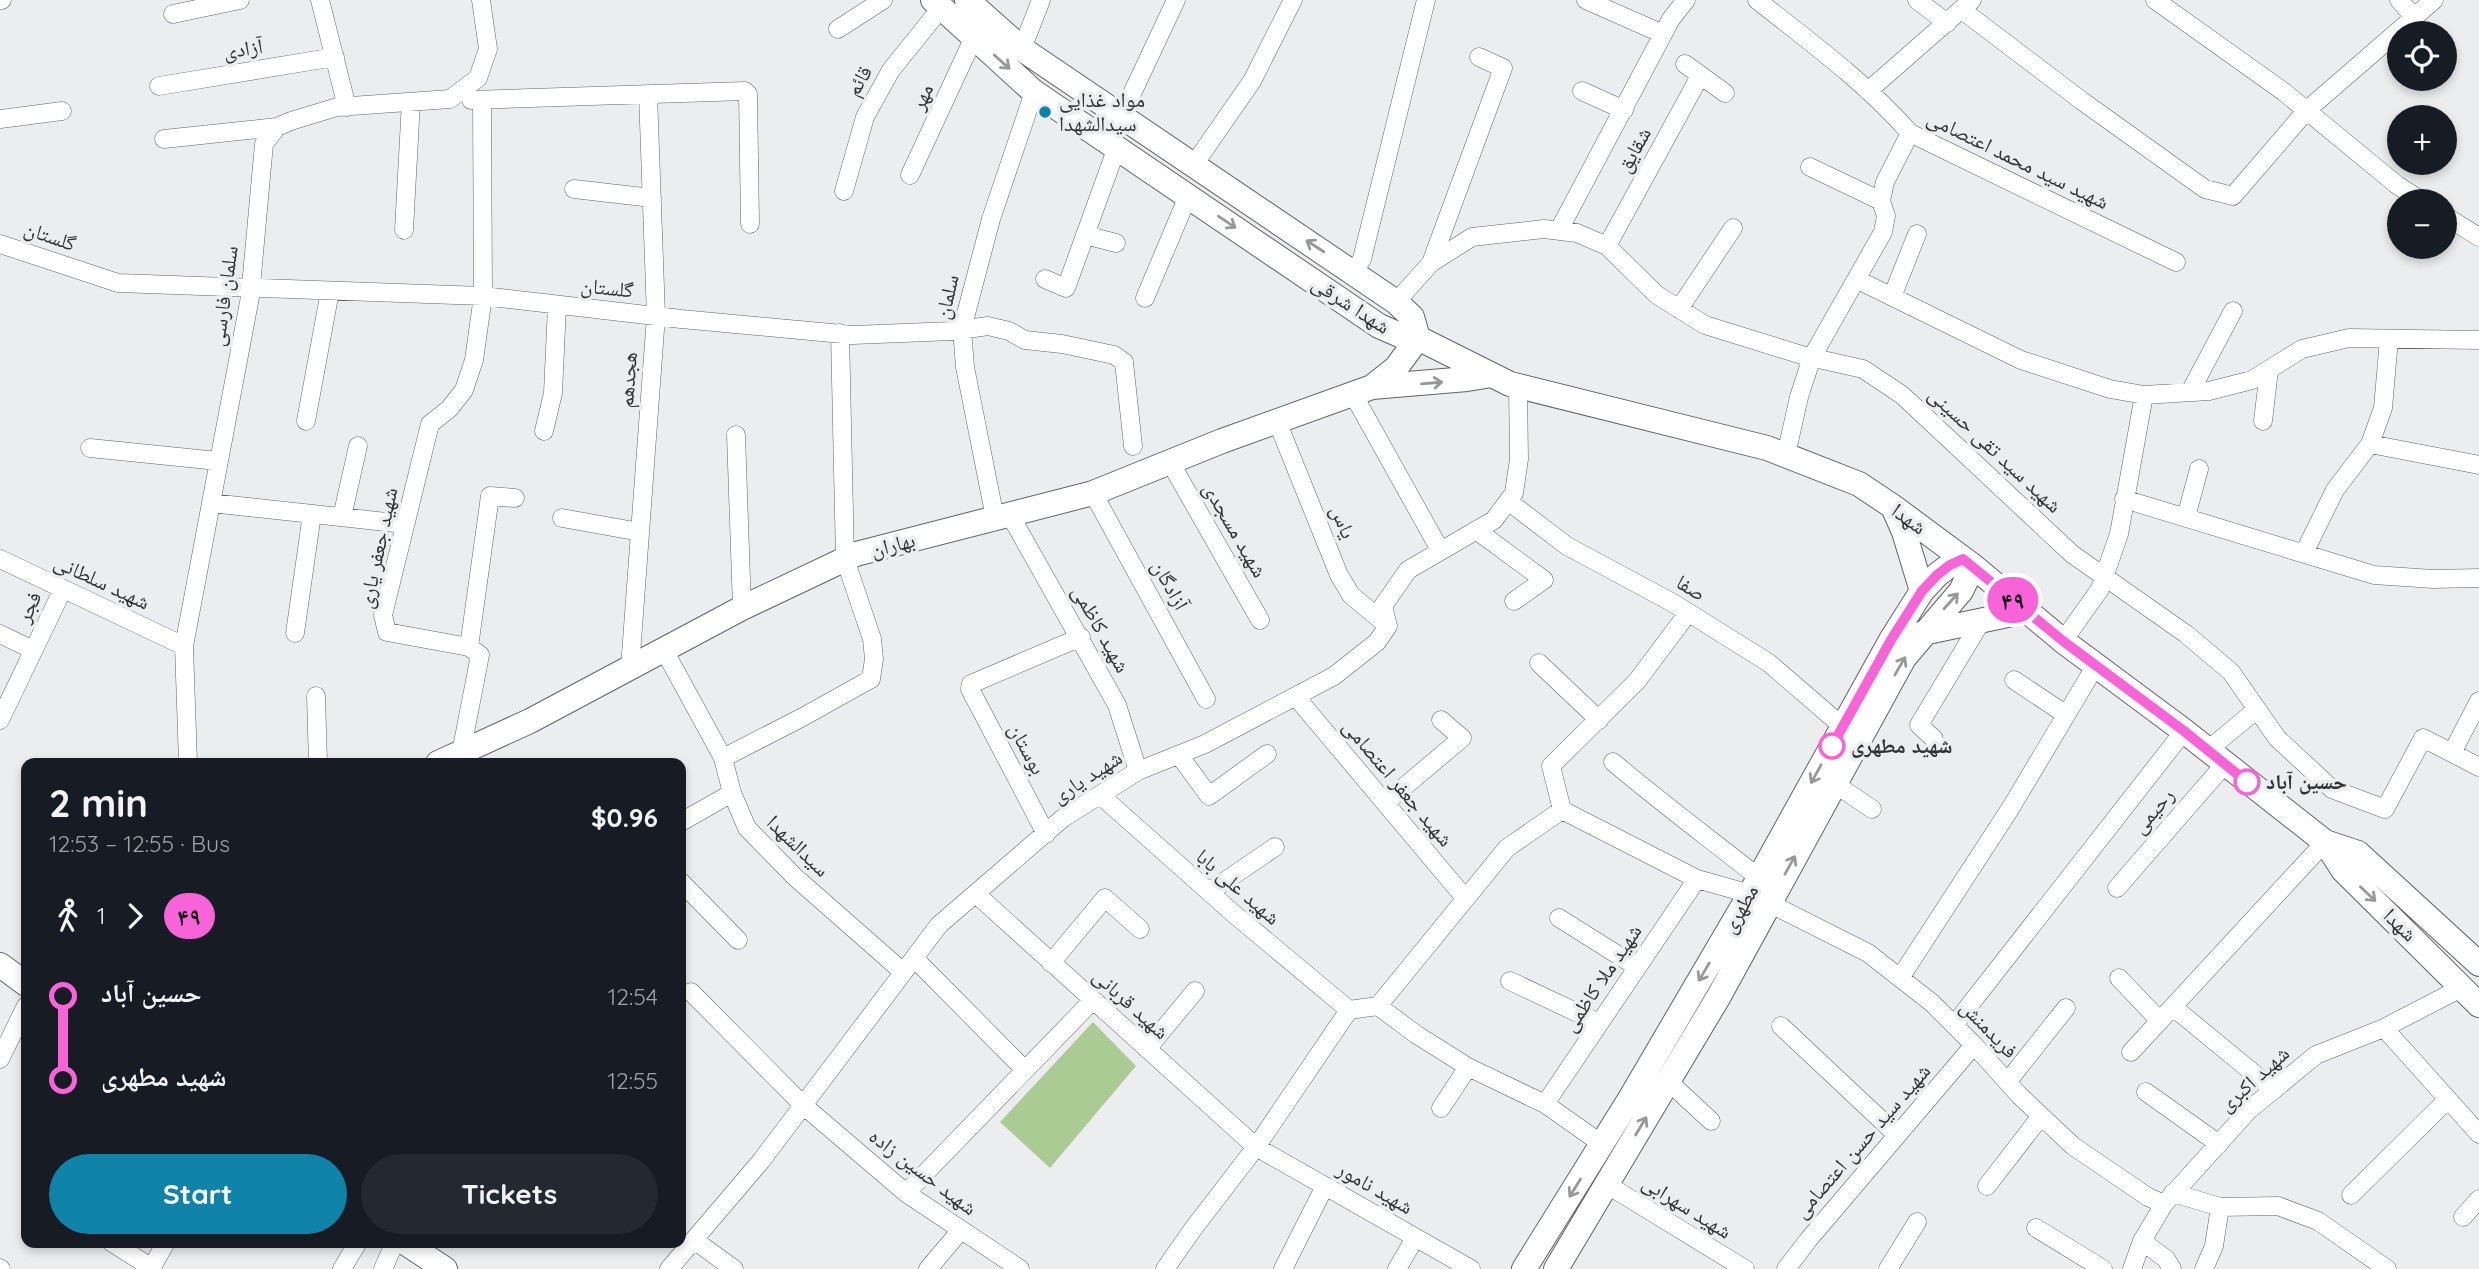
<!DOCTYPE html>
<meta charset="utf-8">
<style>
body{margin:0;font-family:Quicksand,"Noto Naskh Arabic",sans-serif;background:#242831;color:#f1f3f6;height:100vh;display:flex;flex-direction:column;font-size:26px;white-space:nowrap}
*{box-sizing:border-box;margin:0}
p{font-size:23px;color:#9ea1a6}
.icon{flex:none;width:38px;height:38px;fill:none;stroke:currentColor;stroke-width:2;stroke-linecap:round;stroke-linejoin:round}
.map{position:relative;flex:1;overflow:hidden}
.panel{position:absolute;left:21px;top:758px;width:665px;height:490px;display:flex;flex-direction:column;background:#171b24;border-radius:14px;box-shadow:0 4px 10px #0003}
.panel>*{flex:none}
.badge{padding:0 14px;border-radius:23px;font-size:24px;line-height:46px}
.buttons{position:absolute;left:2387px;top:21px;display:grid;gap:14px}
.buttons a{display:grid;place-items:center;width:70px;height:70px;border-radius:50%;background:#171b24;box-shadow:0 4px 10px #0003;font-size:35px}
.map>.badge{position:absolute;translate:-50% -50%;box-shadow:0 0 0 4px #fff}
.legs{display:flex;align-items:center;gap:10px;height:77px;padding:0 28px;font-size:23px}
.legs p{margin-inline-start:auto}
.head{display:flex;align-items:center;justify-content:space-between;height:119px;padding:0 28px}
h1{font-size:38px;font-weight:700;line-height:52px}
.action{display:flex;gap:14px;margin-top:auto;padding:14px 28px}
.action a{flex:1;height:80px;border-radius:42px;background:#1083a9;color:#fff;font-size:28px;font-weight:700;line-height:80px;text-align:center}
.action a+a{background:#242831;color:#f1f3f6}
ul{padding:0 28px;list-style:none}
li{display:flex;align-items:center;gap:24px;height:84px;font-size:26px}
li i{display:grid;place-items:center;width:10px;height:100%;margin:0 9px;background:currentColor}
li i::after{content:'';width:18px;height:18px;margin:-9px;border:5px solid;border-radius:50%;background:#171b24}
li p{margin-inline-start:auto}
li:first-child i{background:linear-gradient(#0000 50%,currentColor 0)}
li:last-child i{background:linear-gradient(currentColor 50%,#0000 0)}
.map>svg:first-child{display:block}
</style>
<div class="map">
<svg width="2479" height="1269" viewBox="0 0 2479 1269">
<rect width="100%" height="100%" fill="#ecedef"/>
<!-- green -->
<path fill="#abcb94" d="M1093 1022 1136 1066 1050 1168 1000 1122Z"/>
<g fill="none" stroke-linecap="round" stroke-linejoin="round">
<defs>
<path id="street" d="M0 0H2
M320 0 347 107
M1586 0 1663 34
M1757 0C1810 42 1865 82 1910 133L2176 262
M1917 0 1947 23
M2155 0 2284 92 2397 185 2422 201
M2399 0 2415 18
M1962 10 2082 101 2205 189 2233 196 2307 110 2434 0
M173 14 240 0
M838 29 883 0
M1022 49 1041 0
M1685 64 1725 93
M159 86 335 57
M1582 91 1624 110
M1868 91 1972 0
M471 100 745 91 748 94 750 224
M1121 117 1176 0
M0 119 62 111
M164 139 277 127
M1193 166 1252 81 1293 0
M1810 167 1881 201
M910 175 974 37
M574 189 652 198
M844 191 865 117 891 70 941 8
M2445 216 2479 237
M404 230 411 102
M1559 230 1671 19 1686 0
M1085 235 1116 243
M0 244 118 283 483 296 681 319 853 335 953 331 988 326 1009 331 1025 340 1062 344 1114 355 1124 362 1133 446
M1607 246 1700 76
M1431 263 1503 68 1479 57
M1354 272 1362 259 1426 0
M1045 279 1066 288 1117 147
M1858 280 2021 360 2110 389 2144 395 2209 391 2252 380 2302 349 2349 338 2479 340
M1892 297 1917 234
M1145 298 1188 196
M1396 302 1431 263 1472 237 1544 229 1577 233 1607 246 1657 295 1705 325 1805 356 1863 369 1902 395 2072 554 2186 634 2231 672 2277 738 2332 789 2385 809 2423 738 2479 767
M1679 309 1733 228
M2190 392 2233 311
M1353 394 1440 550
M306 421 330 291
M1277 421 1339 575 1351 595 1388 626
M2263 421 2269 370
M544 431 553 393 557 306
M736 435 742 608
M2370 444 2479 465
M90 448 218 461
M1786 455 1799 397 1812 357 1883 232 1886 216 1881 201 1885 182 1910 133
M1170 462 1260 620
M1093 493 1206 699
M2124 499 2374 575 2433 579 2479 578
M1508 501 1567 546 1673 603 1769 663 1842 726
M211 503 405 524
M1010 515 1117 705 1138 771
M342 517 358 446
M2186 517 2199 469
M562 518 640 532
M995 518 965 367 962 329 991 219 1034 92
M1476 530 1544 580 1514 601
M2304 553 2335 490 2370 444 2383 408 2389 339
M0 559 184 646
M1688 613 1637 681 1551 766 1562 810 1697 879 1750 894
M295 633 312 514
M0 634 33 650
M2063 641 2100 589 2119 534 2144 395
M469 647 490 496 515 498
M664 650 723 758 732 793 747 828 795 877 903 972
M1539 663 1599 720
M630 668 656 316 648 94
M2014 680 2065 714
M316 696 318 763
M1296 697 1465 898
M0 720 63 589
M1934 739 1919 725 1982 620
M2208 750 2256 710
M461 753 480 655 469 647 387 632 383 615 430 424 449 409 464 390 474 360 483 296 482 100
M2452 753 2479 701
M1179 755 1209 796 1267 754
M723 758 801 718 871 679 874 659 872 639 845 559 840 333
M1613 762C1660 802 1710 839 1758 877
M188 763 184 646 250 297 264 144 277 127 291 121 337 107 450 99 478 78 488 49 481 0
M1835 784 1872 809
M1100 795 1234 914 1349 1010
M1385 803 1462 738 1441 720
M681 822 732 793
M1046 834 970 689 971 684 1081 637
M681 882 738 940
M2117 888 2224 765
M1209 892 1275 847
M976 894 1256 1147 1471 1269
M1769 903 1868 953 1932 1003 1974 1045 2019 1095 2073 1146 2148 1197 2164 1204
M1559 918 1637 967
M914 958 1025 1070
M1051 963 1105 898 1140 929
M1900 978 2010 809 2096 665
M2119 978 2160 1021
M1510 981 1599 1023
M691 992 804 1106 906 1193 1020 1269
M1378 1006 1507 848 1562 810
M2173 1007 2274 1090
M1954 1025 2184 731
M1781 1026 1897 1135
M2384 1028 2479 1134
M1147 1049 1195 991
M2131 1052 2325 842
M0 1059 26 1006
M1668 1081 1711 1121
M2008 1081 2066 1008
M2146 1092 2219 1144
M1545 1104 1697 879
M1441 1108 1468 1067
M1606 1184 1745 1269
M1987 1186 2041 1116
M906 1193 1093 1000
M2173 1193 2220 1207 2278 1206 2318 1221 2387 1269
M2351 1195 2448 1099
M2463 1217 2479 1199
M2036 1228 2103 1269
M694 1240 734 1269
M2142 1241 2166 1259 2172 1269
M111 1242 152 1268
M0 1268 1 1269
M151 1269 166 1242
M342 1269 358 1242
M383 1269 395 1242
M669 1269 761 1161 939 925 1063 818 1138 771 1205 744 1334 676 1377 642 1388 626 1383 606 1408 570 1494 520 1514 493 1519 459 1518 386
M928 1269 961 1230
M1165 1269 1193 1229 1256 1147 1349 1010 1378 1006 1417 1035 1468 1067 1545 1104 1602 1144
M1283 1269 1325 1186
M1397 1269 1415 1238
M1786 1269 1809 1239 1974 1045
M1888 1269 1917 1222
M2132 1269 2142 1241 2164 1204 2249 1110 2316 1055 2384 1028 2463 987
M2204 1269 2214 1246 2220 1207"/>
<path id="secondary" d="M933 0 1034 92 1379 326 1402 336 1418 338 1510 384 1767 448 1859 484 1892 506 1973 566 2063 641 2184 731 2325 842 2343 870 2479 1005
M967 0 1022 49 1396 302 1412 317 1418 338
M1372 387 1396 368 1418 338
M1893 507 1904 532 1922 591
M1923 633 2026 611
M438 763 530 721 742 608 856 554 1093 493 1222 441 1372 387 1467 379 1492 375
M2325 842 2358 853 2479 964
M0 965 26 984
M404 1242 445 1269
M1524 1269 1631 1097 1750 894 1891 640 1922 591 1937 575 1950 565 1963 559
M1556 1269 1719 996 1904 658 1961 591 1973 566"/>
</defs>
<!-- street casing -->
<use href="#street" stroke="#626365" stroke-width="19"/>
<!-- secondary casing -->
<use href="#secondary" stroke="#626365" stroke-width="26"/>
<!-- street -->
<use href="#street" stroke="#fff" stroke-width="18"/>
<!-- secondary -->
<use href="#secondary" stroke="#fff" stroke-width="24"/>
</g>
<!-- one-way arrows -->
<defs><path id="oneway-shaft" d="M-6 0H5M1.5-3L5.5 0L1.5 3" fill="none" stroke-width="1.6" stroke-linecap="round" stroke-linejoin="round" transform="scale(1.75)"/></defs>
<g stroke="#989899">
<use href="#oneway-shaft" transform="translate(1002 62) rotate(42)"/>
<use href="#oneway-shaft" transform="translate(1227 222) rotate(34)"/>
<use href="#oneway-shaft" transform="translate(1315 246) rotate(-147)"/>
<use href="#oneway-shaft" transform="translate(1432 383) rotate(-5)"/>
<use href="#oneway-shaft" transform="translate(1951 601) rotate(-48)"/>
<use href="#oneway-shaft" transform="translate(1900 666) rotate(-60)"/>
<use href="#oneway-shaft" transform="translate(1816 774) rotate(119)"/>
<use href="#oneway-shaft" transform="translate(1790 865) rotate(-61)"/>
<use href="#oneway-shaft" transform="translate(2368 894) rotate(44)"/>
<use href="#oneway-shaft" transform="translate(1704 972) rotate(120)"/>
<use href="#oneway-shaft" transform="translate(1641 1126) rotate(-59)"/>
<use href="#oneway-shaft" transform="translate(1575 1188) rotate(122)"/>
</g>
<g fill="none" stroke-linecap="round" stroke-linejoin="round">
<defs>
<path id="line-1" d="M1832 746 1891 640 1922 591 1937 575 1950 565 1963 559 2063 641 2184 731 2247 782"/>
</defs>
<!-- line-1 casing -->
<use href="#line-1" stroke="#fff" stroke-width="16"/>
<!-- line-1 -->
<use href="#line-1" stroke="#f764d7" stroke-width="10"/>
</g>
<!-- markers -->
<circle fill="#1083a9" stroke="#ecedef" stroke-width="2.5" cx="1045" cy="112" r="7"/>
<g fill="#fff" stroke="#f764d7" stroke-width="3.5">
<circle cx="1832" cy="746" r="12"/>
<circle cx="2247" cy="782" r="12"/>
</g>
<g text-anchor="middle" stroke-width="7" stroke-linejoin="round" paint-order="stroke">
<!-- street labels -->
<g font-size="21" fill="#323233" stroke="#ecedef">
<text transform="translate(243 49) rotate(-9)" y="7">آزادی</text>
<text transform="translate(859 81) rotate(-60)" y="7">قائم</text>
<text transform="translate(922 97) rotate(-65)" y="7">مهر</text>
<text transform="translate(1634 150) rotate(-61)" y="7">شقایق</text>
<text transform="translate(2018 160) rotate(26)" y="7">شهید سید محمد اعتصامی</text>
<text transform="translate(50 236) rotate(19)" y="7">گلستان</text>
<text transform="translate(607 288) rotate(6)" y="7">گلستان</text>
<text transform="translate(224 296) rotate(-82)" y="7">سلمان فارسی</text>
<text transform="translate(947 297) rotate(-77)" y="7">سلمان</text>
<text transform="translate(1351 305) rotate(33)" y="7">شهدا شرقی</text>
<text transform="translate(628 380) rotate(-86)" y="7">هجدهم</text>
<text transform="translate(1995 450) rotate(43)" y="7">شهید سید تقی حسینی</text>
<text transform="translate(1909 519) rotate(36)" y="7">شهدا</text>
<text transform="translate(1343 522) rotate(68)" y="7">یاس</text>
<text transform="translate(1235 530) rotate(60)" y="7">شهید مسجدی</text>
<text transform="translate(893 545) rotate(-14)" y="7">بهاران</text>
<text transform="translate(378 548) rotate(-78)" y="7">شهید جعفر یاری</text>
<text transform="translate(102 582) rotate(25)" y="7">شهید سلطانی</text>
<text transform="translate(1170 585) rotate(61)" y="7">آزادگان</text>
<text transform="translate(1691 588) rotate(31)" y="7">صفا</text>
<text transform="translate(29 607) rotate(-64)" y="7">فجر</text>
<text transform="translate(1101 629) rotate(61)" y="7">شهید کاظمی</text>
<text transform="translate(1027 749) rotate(62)" y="7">بوستان</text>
<text transform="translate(1087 777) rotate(-33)" y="7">شهید یاری</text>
<text transform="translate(1398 783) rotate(50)" y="7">شهید جعفر اعتصامی</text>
<text transform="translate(2153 811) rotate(-49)" y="7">رحیمی</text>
<text transform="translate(798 846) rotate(44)" y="7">سیدالشهدا</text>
<text transform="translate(1238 887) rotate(41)" y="7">شهید علی بابا</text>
<text transform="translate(1740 909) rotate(-60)" y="7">مطهری</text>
<text transform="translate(2400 925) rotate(44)" y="7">شهدا</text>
<text transform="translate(1602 978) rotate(-56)" y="7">شهید ملا کاظمی</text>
<text transform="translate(1131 1004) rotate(42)" y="7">شهید قربانی</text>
<text transform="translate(1989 1029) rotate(46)" y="7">فریدمنش</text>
<text transform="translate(2254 1079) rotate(-42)" y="7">شهید اکبری</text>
<text transform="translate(1862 1141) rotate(-49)" y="7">شهید سید حسن اعتصامی</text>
<text transform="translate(923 1172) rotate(37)" y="7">شهید حسین زاده</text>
<text transform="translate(1375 1188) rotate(30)" y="7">شهید نامور</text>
<text transform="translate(1687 1207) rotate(32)" y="7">شهید سهرابی</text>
</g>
<!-- poi labels -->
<g font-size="21" fill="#323233" stroke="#ecedef" text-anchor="start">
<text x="1059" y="107">مواد غذایی<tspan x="1059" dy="24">سیدالشهدا</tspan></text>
</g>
<!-- stop labels -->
<g font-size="21" font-weight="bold" fill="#323233" stroke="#ecedef" text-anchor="start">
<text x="1851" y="753">شهید مطهری</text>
<text x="2266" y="789">حسین آباد</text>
</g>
</g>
</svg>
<div class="buttons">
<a><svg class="icon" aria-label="locate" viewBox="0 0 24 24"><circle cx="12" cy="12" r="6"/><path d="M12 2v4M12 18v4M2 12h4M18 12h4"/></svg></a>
<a>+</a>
<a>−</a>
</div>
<b class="badge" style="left:2013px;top:600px;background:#f764d7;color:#111">۴۹</b>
<section class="panel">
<div class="head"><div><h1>2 min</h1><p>12:53 – 12:55 · Bus</p></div><b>$0.96</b></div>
<div class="legs"><svg class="icon" aria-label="walk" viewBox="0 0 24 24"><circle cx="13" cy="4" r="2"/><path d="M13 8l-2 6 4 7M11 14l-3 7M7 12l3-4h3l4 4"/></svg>1<svg class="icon" aria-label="forward" viewBox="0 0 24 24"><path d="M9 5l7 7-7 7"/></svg><b class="badge" style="background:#f764d7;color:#111">۴۹</b></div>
<ul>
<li><i style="color:#f764d7"></i><b>حسین آباد</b><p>12:54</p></li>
<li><i style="color:#f764d7"></i><b>شهید مطهری</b><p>12:55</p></li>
</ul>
<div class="action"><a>Start</a><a>Tickets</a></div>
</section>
</div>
